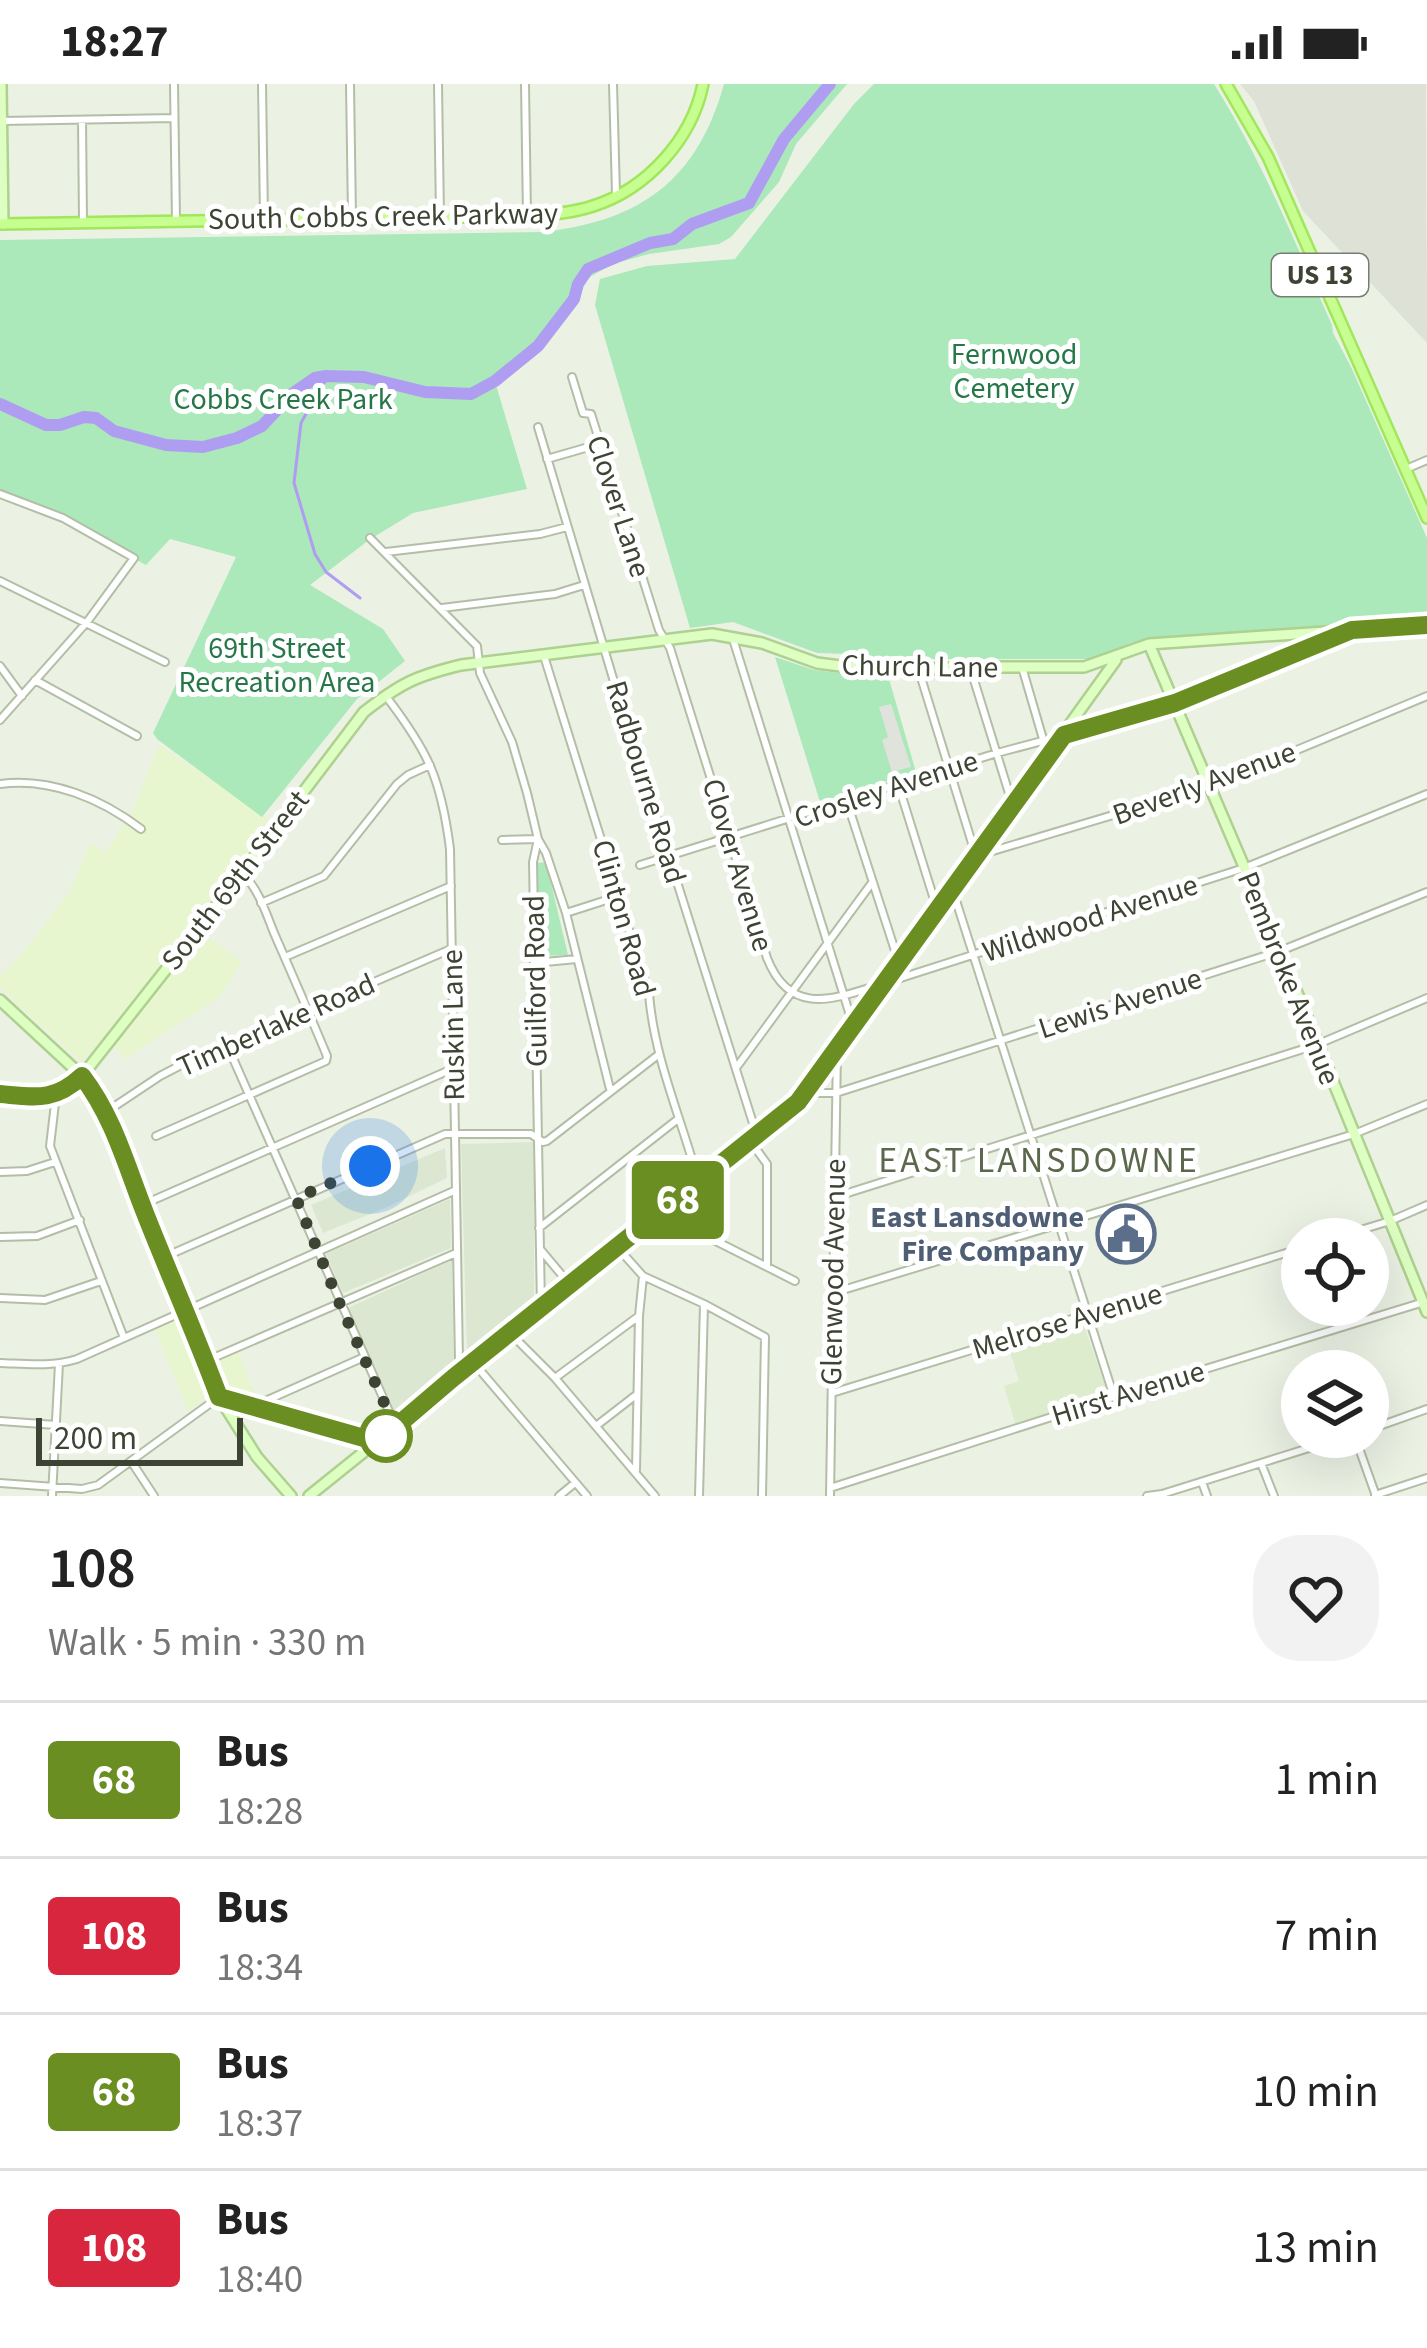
<!DOCTYPE html>
<meta charset="utf-8">
<style>
body{margin:0;font-family:"Source Sans 3",sans-serif;background:#f2f2f2;color:#222;height:100vh;display:flex;flex-direction:column;font-size:45px;white-space:nowrap}
*{box-sizing:border-box;margin:0}
p{font-size:39px;color:#767676}
.icon{flex:none;width:66px;height:66px;fill:none;stroke:currentColor;stroke-width:2;stroke-linecap:round;stroke-linejoin:round}
.map{position:relative;height:1412px;overflow:hidden}
.sheet{display:flex;flex-direction:column;background:#fff;flex:1}
.sheet>*{flex:none}
.badge{padding:0 24px;border-radius:9px;font-size:42px;line-height:78px}
.controls{position:absolute;left:1281px;top:1134px;display:grid;gap:24px}
.controls a{display:grid;place-items:center;width:108px;height:108px;border-radius:50%;background:#fff;box-shadow:0 12px 48px #0002;font-size:60px}
.scale{position:absolute;left:36px;bottom:30px;width:207px;box-sizing:border-box;padding-left:12px;border:6px solid #3e4434;border-top:0;font-size:33px;line-height:42px;white-space:nowrap;color:#3e4434;-webkit-text-stroke:9px #fff;paint-order:stroke}
.you{position:absolute;width:60px;height:60px;margin:-30px;border:9px solid #fff;border-radius:50%;background:#1a73e8;box-shadow:0 0 0 18px #1a73e833}
.map>.badge{position:absolute;translate:-50% -50%;box-shadow:0 0 0 6px #fff}
.round{display:grid;place-items:center;flex:none;width:126px;height:126px;border-radius:48px;background:#f2f2f2}
.headline{display:flex;align-items:center;justify-content:space-between;height:204px;padding:0 48px}
h1{font-size:57px;font-weight:600;line-height:90px}
ul{padding:0;list-style:none}
li{display:flex;align-items:center;gap:36px;height:156px;padding:0 48px;border-top:3px solid #e0e0e0}
li div{flex:1}
li b{display:block;font-size:45px}
li em{font-style:normal}
li .badge{min-width:132px;font-weight:700;text-align:center}
.status{display:flex;justify-content:space-between;align-items:center;height:84px;padding:0 60px;background:#fff;direction:ltr}
.status svg{height:33px;fill:currentColor}
.map>svg:first-child{display:block}
</style>
<div class="status"><b>18:27</b><svg viewBox="0 0 49 12"><path d="M0 12V9h3v3zM5 12V6h3v6zM10 12V3h3v9zM15 12V0h3v12zM26 1h20v11H26zM47 4h2v5h-2z"/></svg></div>
<div class="map">
<svg width="1427" height="1412" viewBox="0 0 1427 1412">
<rect width="100%" height="100%" fill="#ebf2e4"/>
<!-- residential -->
<path fill="#dce7d2" d="M534 1058V1223L467 1270 461 1060Z
M445 1064 447 1094 385 1124 323 1149 311 1121Z
M450 1115 451 1164 343 1209 326 1170Z
M452 1176 454 1285 398 1334 348 1224Z"/>
<!-- commercial -->
<path fill="#e7f6ce" d="M159 661 269 734 248 768 192 841 242 878 219 913 125 975 105 952 82 978 21 924 0 902V892L22 870 70 808 90 760 106 768 132 728Z
M177 1234 208 1308V1312L188 1327 155 1245Z
M238 1268 258 1317 229 1312 216 1279Z"/>
<!-- industrial -->
<path fill="#dde1d6" d="M1240 0H1426L1427 259 1303 127 1254 17Z"/>
<!-- education -->
<path fill="#dceccd" d="M1082 1236 1107 1307V1313L1016 1342 1004 1302 1019 1297 1007 1258Z"/>
<!-- green -->
<path fill="#abe8ba" d="M724 0H847L796 60 779 98 731 153 719 160 649 170 613 180 588 194 566 231 530 274 496 301 527 405 413 429 369 456 310 501 383 545 405 577 357 615 262 733 157 655 153 649 236 473 170 455 146 481 43 426 0 409V156L543 148C640 137 697 97 724 0Z
M874 0H1214C1262 76 1295 159 1332 241L1333 249 1351 283 1427 454V535L1148 555 1131 559 1094 575H925L897 582 850 578 848 570 817 569 733 538 690 544 595 221 600 195 647 182 735 175 854 20Z
M775 573 814 586 889 595 916 688 820 718Z
M546 778 568 871 539 872 537 779Z"/>
<!-- parking -->
<path fill="#e0e3dc" d="M891 620 911 683 892 688 882 656 888 653 879 623Z"/>
<g fill="none" stroke-linecap="round" stroke-linejoin="round">
<!-- stream -->
<path stroke="#af9df2" stroke-width="3" d="M331 292 322 301 301 339 294 399 315 470 326 488 360 514"/>
<!-- river -->
<path stroke="#af9df2" stroke-width="12" d="M0 320 46 341H60L84 333 96 334 114 347 166 361 203 363 237 354 262 342 292 310 315 294 326 292 364 293 425 308 471 310 495 297 538 262 574 215 578 200 588 185 650 159 673 155 692 140 749 119 784 55 830 0"/>
<defs>
<path id="street" d="M174 0 176 136
M262 0 264 134
M350 0 352 133
M438 0 440 132
M525 0 527 132
M613 0 616 110
M82 36 83 137
M2 37 174 34
M572 293 583 329 591 330 659 546 670 564 767 874C791 935 836 914 885 899L1244 784 1427 710
M538 343 615 601 757 1052
M547 375 599 360
M1406 385 1427 376
M0 410 63 434 134 474 87 538 0 636
M370 454 477 562 480 589 512 658 527 709 538 755 533 778 541 1223
M386 468 540 450 567 443
M0 497 165 578
M442 524 555 510 584 501
M733 555 853 941
M544 572 649 910C654 972 679 1029 696 1089L701 1096
M0 582 22 612
M970 583 1012 719
M1022 583 1043 655
M919 587 976 772 1210 702 1427 612
M35 596 137 652
M385 611C428 667 441 694 450 765L459 1277 462 1286
M0 700C50 693 102 715 141 745
M899 703 937 825
M847 718 899 879
M502 756 538 755 546 769 566 829 610 1005
M640 781 997 669 1061 652
M952 804 1114 1313
M261 819 324 792 397 700 408 691 430 681
M566 829 619 812
M285 873 451 802
M534 879 577 875
M228 963 396 1343
M736 984 871 800
M807 1009H836L1280 867 1427 808
M56 1011 50 1062 124 1254
M106 1028 160 992 185 979 451 865
M156 1052 326 977 327 972C310 931 292 890 274 849 266 829 259 806 243 790
M751 1058 767 1080V1182
M0 1088 27 1087 55 1078
M835 1113 1316 961 1427 914
M673 1120 690 1144 795 1197
M142 1121 452 985
M539 1144 678 1035
M0 1153 37 1152 80 1136
M1331 1155 1390 1137 1427 1121
M618 1164 643 1192 704 1220 765 1253 762 1412
M540 1165 571 1202
M162 1174 445 1050H531L543 1058 547 1057 658 971
M833 1209 1354 1050 1427 1020
M0 1214 45 1216 101 1197
M511 1250 555 1294 655 1412
M206 1277 456 1169
M473 1278 587 1412
M0 1279C27 1280 51 1283 77 1275L456 1106
M555 1294 639 1232
M832 1309 1302 1164
M254 1322 362 1274
M0 1337 56 1341
M596 1342 636 1311
M1368 1346 1427 1325
M1355 1353 1376 1412
M131 1377 154 1412
M1261 1379 1274 1412
M636 1386 639 1232 643 1192
M1202 1398 1207 1412
M0 1399 82 1405 98 1401 219 1313 374 1357
M830 1404 1114 1313 1424 1218
M1375 1411 1427 1394
M52 1412 59 1280
M559 1412 575 1399
M699 1412 704 1220
M830 1412 837 966
M1147 1412 1162 1410 1344 1353"/>
<path id="secondary" d="M1 0 3 140
M1149 560 1280 867 1427 1228
M1064 651 1175 619 1342 550
M0 916 82 992 106 1028 219 1313 257 1373 291 1412
M0 1010C35 1013 54 1018 82 992L242 789 364 628C401 599 416 592 461 581L712 550 762 559 817 579 848 583 892 587 970 583H1084L1149 560 1427 541
M309 1412 798 1019 1116 576"/>
<path id="primary" d="M1226 0 1268 73 1427 434
M0 140 527 132C550 131 572 129 593 122 647 105 692 55 703 0"/>
</defs>
<!-- street casing -->
<use href="#street" stroke="#b3bea6" stroke-width="10"/>
<!-- secondary casing -->
<use href="#secondary" stroke="#aed090" stroke-width="14"/>
<!-- primary casing -->
<use href="#primary" stroke="#a2e65e" stroke-width="14"/>
<!-- street -->
<use href="#street" stroke="#fff" stroke-width="6"/>
<!-- secondary -->
<use href="#secondary" stroke="#ddffc1" stroke-width="9"/>
<!-- primary -->
<use href="#primary" stroke="#c6ff90" stroke-width="9"/>
</g>
<g fill="none" stroke-linecap="round" stroke-linejoin="round">
<defs>
<path id="line" d="M0 1010C35 1013 54 1018 82 992 114 1034 126 1081 145 1129 169 1190 196 1251 219 1313L378 1358 453 1294 798 1018 1064 651 1175 619 1352 546 1427 541"/>
</defs>
<!-- line casing -->
<use href="#line" stroke="#fff" stroke-width="27"/>
<!-- line -->
<use href="#line" stroke="#6b8e23" stroke-width="18"/>
<!-- walk -->
<path stroke="#3e4434" stroke-width="12" stroke-dasharray="0 21.6" d="M370 1082 296 1114 339 1218 386 1323V1352"/>
</g>
<!-- icons -->
<defs>
<symbol id="civic-ring" viewBox="-11 -11 22 22"><circle r="9.5" fill="#fff" stroke="#5c6f8a" stroke-width="1.5"/><path d="M-.6-6.5H3V-4.5H.6V-3L4-1V1h2V6H-6V1h2V-1L-.6-3ZM-1.2 2.5V6h2.4V2.5Z" fill="#5c6f8a"/></symbol>
</defs>
<g fill-rule="evenodd">
<use href="#civic-ring" x="1093" y="1117" width="66" height="66"/>
</g>
<!-- markers -->
<circle fill="#fff" stroke="#6b8e23" stroke-width="6" cx="386" cy="1352" r="24"/>
<g text-anchor="middle" stroke-width="10" stroke-linejoin="round" paint-order="stroke">
<!-- shield labels -->
<rect fill="#fff" stroke="#787c71" stroke-width="3" x="1272" y="170" width="96" height="42" rx="9"/>
<g font-size="27" font-weight="bold" fill="#3e4434">
<text x="1320" y="200">US 13</text>
</g>
<!-- street labels -->
<g font-size="30" fill="#3e4434" stroke="#fff">
<text transform="translate(383 132) rotate(-1)" y="10">South Cobbs Creek Parkway</text>
<text transform="translate(619 422) rotate(72)" y="10">Clover Lane</text>
<text transform="translate(920 582) rotate(1)" y="10">Church Lane</text>
<text transform="translate(646 698) rotate(73)" y="10">Radbourne Road</text>
<text transform="translate(1204 699) rotate(-20)" y="10">Beverly Avenue</text>
<text transform="translate(886 705) rotate(-18)" y="10">Crosley Avenue</text>
<text transform="translate(738 781) rotate(73)" y="10">Clover Avenue</text>
<text transform="translate(235 796) rotate(-52)" y="10">South 69th Street</text>
<text transform="translate(624 834) rotate(74)" y="10">Clinton Road</text>
<text transform="translate(1090 834) rotate(-18)" y="10">Wildwood Avenue</text>
<text transform="translate(1289 894) rotate(68)" y="10">Pembroke Avenue</text>
<text transform="translate(535 897) rotate(-91)" y="10">Guilford Road</text>
<text transform="translate(1120 919) rotate(-18)" y="10">Lewis Avenue</text>
<text transform="translate(276 941) rotate(-24)" y="10">Timberlake Road</text>
<text transform="translate(453 941) rotate(-91)" y="10">Ruskin Lane</text>
<text transform="translate(833 1188) rotate(-89)" y="10">Glenwood Avenue</text>
<text transform="translate(1067 1237) rotate(-17)" y="10">Melrose Avenue</text>
<text transform="translate(1128 1309) rotate(-17)" y="10">Hirst Avenue</text>
</g>
<!-- park labels -->
<g font-size="30" fill="#267748" stroke="#fff">
<text x="1014" y="280">Fernwood<tspan x="1014" dy="34">Cemetery</tspan></text>
<text x="283" y="325">Cobbs Creek Park</text>
<text x="277" y="574">69th Street<tspan x="277" dy="34">Recreation Area</tspan></text>
</g>
<!-- service labels -->
<g font-size="30" font-weight="bold" fill="#4e5e75" stroke="#fff" text-anchor="end">
<text x="1084" y="1143">East Lansdowne<tspan x="1084" dy="34">Fire Company</tspan></text>
</g>
<!-- quarter labels -->
<g font-size="36" letter-spacing="3" fill="#5c684b" stroke="#fff">
<text x="1039" y="1088">EAST LANSDOWNE</text>
</g>
</g>
</svg>
<div class="controls">
<a><svg class="icon" aria-label="locate" viewBox="0 0 24 24"><circle cx="12" cy="12" r="6"/><path d="M12 2v4M12 18v4M2 12h4M18 12h4"/></svg></a>
<a><svg class="icon" aria-label="layers" viewBox="0 0 24 24"><path d="M12 4l9 5-9 5-9-5zM3 14l9 5 9-5"/></svg></a>
</div>
<div class="scale">200 m</div>
<div class="you" style="left:370px;top:1082px"></div>
<b class="badge" style="left:678px;top:1116px;background:#6b8e23;color:#fff">68</b>
</div>
<section class="sheet">
<div class="headline"><div><h1>108</h1><p>Walk · 5 min · 330 m</p></div><a class="round"><svg class="icon" aria-label="heart" viewBox="0 0 24 24"><path d="M12 20l-8-8c-3-5 5-10 8-4 3-6 11-1 8 4z"/></svg></a></div>
<ul>
<li><span class="badge" style="background:#6b8e23;color:#fff">68</span><div><b>Bus</b><p>18:28</p></div><em>1 min</em></li>
<li><span class="badge" style="background:#d7263d;color:#fff">108</span><div><b>Bus</b><p>18:34</p></div><em>7 min</em></li>
<li><span class="badge" style="background:#6b8e23;color:#fff">68</span><div><b>Bus</b><p>18:37</p></div><em>10 min</em></li>
<li><span class="badge" style="background:#d7263d;color:#fff">108</span><div><b>Bus</b><p>18:40</p></div><em>13 min</em></li>
</ul>
</section>
